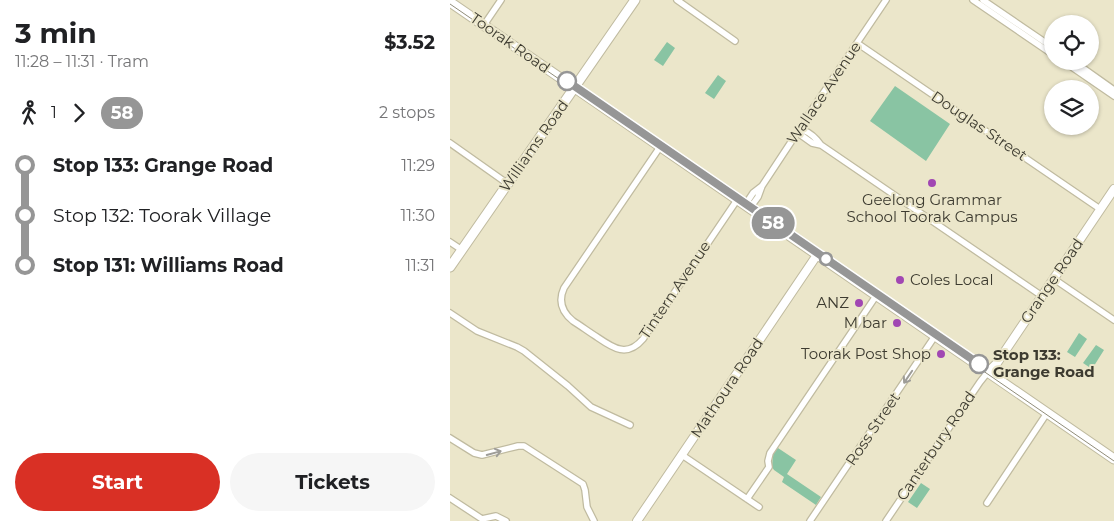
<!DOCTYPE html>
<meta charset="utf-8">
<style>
body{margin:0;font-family:Montserrat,sans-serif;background:#f6f6f6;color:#202124;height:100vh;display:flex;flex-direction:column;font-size:19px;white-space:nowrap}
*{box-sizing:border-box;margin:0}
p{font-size:16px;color:#757577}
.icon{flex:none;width:28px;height:28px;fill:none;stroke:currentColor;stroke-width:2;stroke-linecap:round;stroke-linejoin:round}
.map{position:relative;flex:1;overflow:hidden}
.panel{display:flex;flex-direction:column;background:#fff;width:450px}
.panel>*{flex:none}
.badge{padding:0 10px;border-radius:16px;font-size:18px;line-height:32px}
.tools{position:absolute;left:594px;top:15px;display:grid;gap:10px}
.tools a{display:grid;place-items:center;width:55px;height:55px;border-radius:50%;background:#fff;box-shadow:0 1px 4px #0004;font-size:25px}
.map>.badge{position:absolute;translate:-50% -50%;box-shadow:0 0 0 2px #fff}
.legs{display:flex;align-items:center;gap:8px;height:55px;padding:0 15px;font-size:16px}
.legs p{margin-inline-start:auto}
.headline{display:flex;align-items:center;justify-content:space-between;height:85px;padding:0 15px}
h1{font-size:28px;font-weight:700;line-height:38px}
.cta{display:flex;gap:10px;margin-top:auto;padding:10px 15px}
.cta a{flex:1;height:58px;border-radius:30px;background:#d93025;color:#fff;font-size:20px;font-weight:700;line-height:58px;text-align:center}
.cta a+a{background:#f6f6f6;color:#202124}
ul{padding:0 15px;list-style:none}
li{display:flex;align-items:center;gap:18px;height:50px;font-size:19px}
li i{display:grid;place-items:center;width:8px;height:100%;margin:0 6px;background:currentColor}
li i::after{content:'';width:12px;height:12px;margin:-6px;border:4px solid;border-radius:50%;background:#fff}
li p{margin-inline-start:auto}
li:first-child i{background:linear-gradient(#0000 50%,currentColor 0)}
li:last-child i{background:linear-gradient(currentColor 50%,#0000 0)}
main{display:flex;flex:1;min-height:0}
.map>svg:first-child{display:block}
</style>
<main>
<section class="panel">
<div class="headline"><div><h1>3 min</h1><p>11:28 – 11:31 · Tram</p></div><b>$3.52</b></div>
<div class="legs"><svg class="icon" aria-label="walk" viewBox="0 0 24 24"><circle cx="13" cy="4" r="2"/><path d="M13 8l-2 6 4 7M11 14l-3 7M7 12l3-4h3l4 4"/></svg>1<svg class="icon" aria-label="forward" viewBox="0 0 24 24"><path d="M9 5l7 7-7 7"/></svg><b class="badge" style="background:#969696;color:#fff">58</b><p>2 stops</p></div>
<ul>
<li><i style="color:#969696"></i><b>Stop 133: Grange Road</b><p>11:29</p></li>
<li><i style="color:#969696"></i><span>Stop 132: Toorak Village</span><p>11:30</p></li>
<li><i style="color:#969696"></i><b>Stop 131: Williams Road</b><p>11:31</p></li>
</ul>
<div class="cta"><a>Start</a><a>Tickets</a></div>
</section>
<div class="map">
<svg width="664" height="521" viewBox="0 0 664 521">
<rect width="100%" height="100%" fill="#ebe6ca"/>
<!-- green -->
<path fill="#89c4a3" d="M217 42 225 48 213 66 204 60Z
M268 75 276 81 264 99 255 93Z
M445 86 500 124 476 161 420 121Z
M629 333 637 339 625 357 617 352Z
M646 345 654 350 642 369 633 363Z
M328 448 346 460 337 474 371 497 366 505 332 482 334 477 324 470 322 467 323 454Z
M471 483 480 489 467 508 458 502Z"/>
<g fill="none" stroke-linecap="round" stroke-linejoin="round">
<defs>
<path id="street" d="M227 0 285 41
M523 0 602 54
M533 0 602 47
M34 25 51 0
M407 43 650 209
M613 61 664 96
M623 61 664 90
M353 130C361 133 366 138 371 145
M348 133 362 143 371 145 592 296
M0 143 58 184
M210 147 114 288C108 301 112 312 123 321 131 326 139 332 147 337 163 348 177 358 193 339L287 200
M295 205 303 193 312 186
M300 208 308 197 312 186 345 136 353 130 354 125 357 117 436 0
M0 242 12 250
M604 279 664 320
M0 313 27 331 67 347 74 351 118 386 141 407 180 425
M0 438 24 453 32 455 68 446H74L133 484 135 490 137 507 144 521
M232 455 309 507
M0 498 32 519 46 516 56 521
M297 499 319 467 318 461 320 453 426 296
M537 503 597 413
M360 521 485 336
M436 521 530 382 538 372"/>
<path id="secondary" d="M538 372 547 363 664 189
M187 521 367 255"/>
<path id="primary" d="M0 2 664 459
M0 267 185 0"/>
</defs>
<!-- street casing -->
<use href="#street" stroke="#c0bba0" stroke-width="8"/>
<!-- secondary casing -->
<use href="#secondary" stroke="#c0bba0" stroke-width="10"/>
<!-- primary casing -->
<use href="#primary" stroke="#c0bba0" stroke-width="11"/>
<!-- street -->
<use href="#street" stroke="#fff" stroke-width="5.5"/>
<!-- secondary -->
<use href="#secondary" stroke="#fff" stroke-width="8"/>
<!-- primary -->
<use href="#primary" stroke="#fff" stroke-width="9"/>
<!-- tram -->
<path stroke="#918d7a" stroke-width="1" d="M0 4 664 461"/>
</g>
<!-- one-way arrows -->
<defs><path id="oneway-shaft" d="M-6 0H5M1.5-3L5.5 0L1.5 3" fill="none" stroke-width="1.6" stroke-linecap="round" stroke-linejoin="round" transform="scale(1.25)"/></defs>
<g stroke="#9e9d98">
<use href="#oneway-shaft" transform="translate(458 377) rotate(124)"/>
<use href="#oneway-shaft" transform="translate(44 453) rotate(-15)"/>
</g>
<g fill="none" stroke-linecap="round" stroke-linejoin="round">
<defs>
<path id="line-1" d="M117 81 529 364"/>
</defs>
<!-- line-1 casing -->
<use href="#line-1" stroke="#fff" stroke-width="11"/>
<!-- line-1 -->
<use href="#line-1" stroke="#969696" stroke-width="8"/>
</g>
<!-- markers -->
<g fill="#fff" stroke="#969696" stroke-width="2.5">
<circle cx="117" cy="81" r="9"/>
<circle cx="376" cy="259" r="6"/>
<circle cx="529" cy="364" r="9"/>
</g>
<g fill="#a147b3" stroke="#ebe6ca" stroke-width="2">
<circle cx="482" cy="183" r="5"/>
<circle cx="450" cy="280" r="5"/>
<circle cx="409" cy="303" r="5"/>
<circle cx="447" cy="323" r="5"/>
<circle cx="491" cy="354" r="5"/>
</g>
<g text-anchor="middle" stroke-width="4" stroke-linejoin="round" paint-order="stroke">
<!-- street labels -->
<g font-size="15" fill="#3d3b30" stroke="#ebe6ca">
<text transform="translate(60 43) rotate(35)" y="5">Toorak Road</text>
<text transform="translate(374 93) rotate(-56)" y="5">Wallace Avenue</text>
<text transform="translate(529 126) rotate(34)" y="5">Douglas Street</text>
<text transform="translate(84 146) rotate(-55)" y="5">Williams Road</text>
<text transform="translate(602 281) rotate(-56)" y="5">Grange Road</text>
<text transform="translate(225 290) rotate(-56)" y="5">Tintern Avenue</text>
<text transform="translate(277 388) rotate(-56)" y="5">Mathoura Road</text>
<text transform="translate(423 429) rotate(-56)" y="5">Ross Street</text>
<text transform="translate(486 446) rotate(-56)" y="5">Canterbury Road</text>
</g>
<!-- poi labels -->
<g font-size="15" fill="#3d3b30" stroke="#ebe6ca" text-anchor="end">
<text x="482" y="205" text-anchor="middle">Geelong Grammar<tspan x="482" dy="17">School Toorak Campus</tspan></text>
<text x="460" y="285" text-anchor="start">Coles Local</text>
<text x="399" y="308">ANZ</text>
<text x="437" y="328">M bar</text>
<text x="481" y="359">Toorak Post Shop</text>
</g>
<!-- stop labels -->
<g font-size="15" font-weight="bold" fill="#3d3b30" stroke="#ebe6ca" text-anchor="start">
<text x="543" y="360">Stop 133:<tspan x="543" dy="17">Grange Road</tspan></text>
</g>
</g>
</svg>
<div class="tools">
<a><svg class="icon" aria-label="locate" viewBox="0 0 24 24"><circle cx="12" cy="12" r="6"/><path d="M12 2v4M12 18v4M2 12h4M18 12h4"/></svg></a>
<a><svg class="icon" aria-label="layers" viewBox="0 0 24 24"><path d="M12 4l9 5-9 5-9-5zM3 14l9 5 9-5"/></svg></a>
</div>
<b class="badge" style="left:323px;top:223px;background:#969696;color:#fff">58</b>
</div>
</main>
